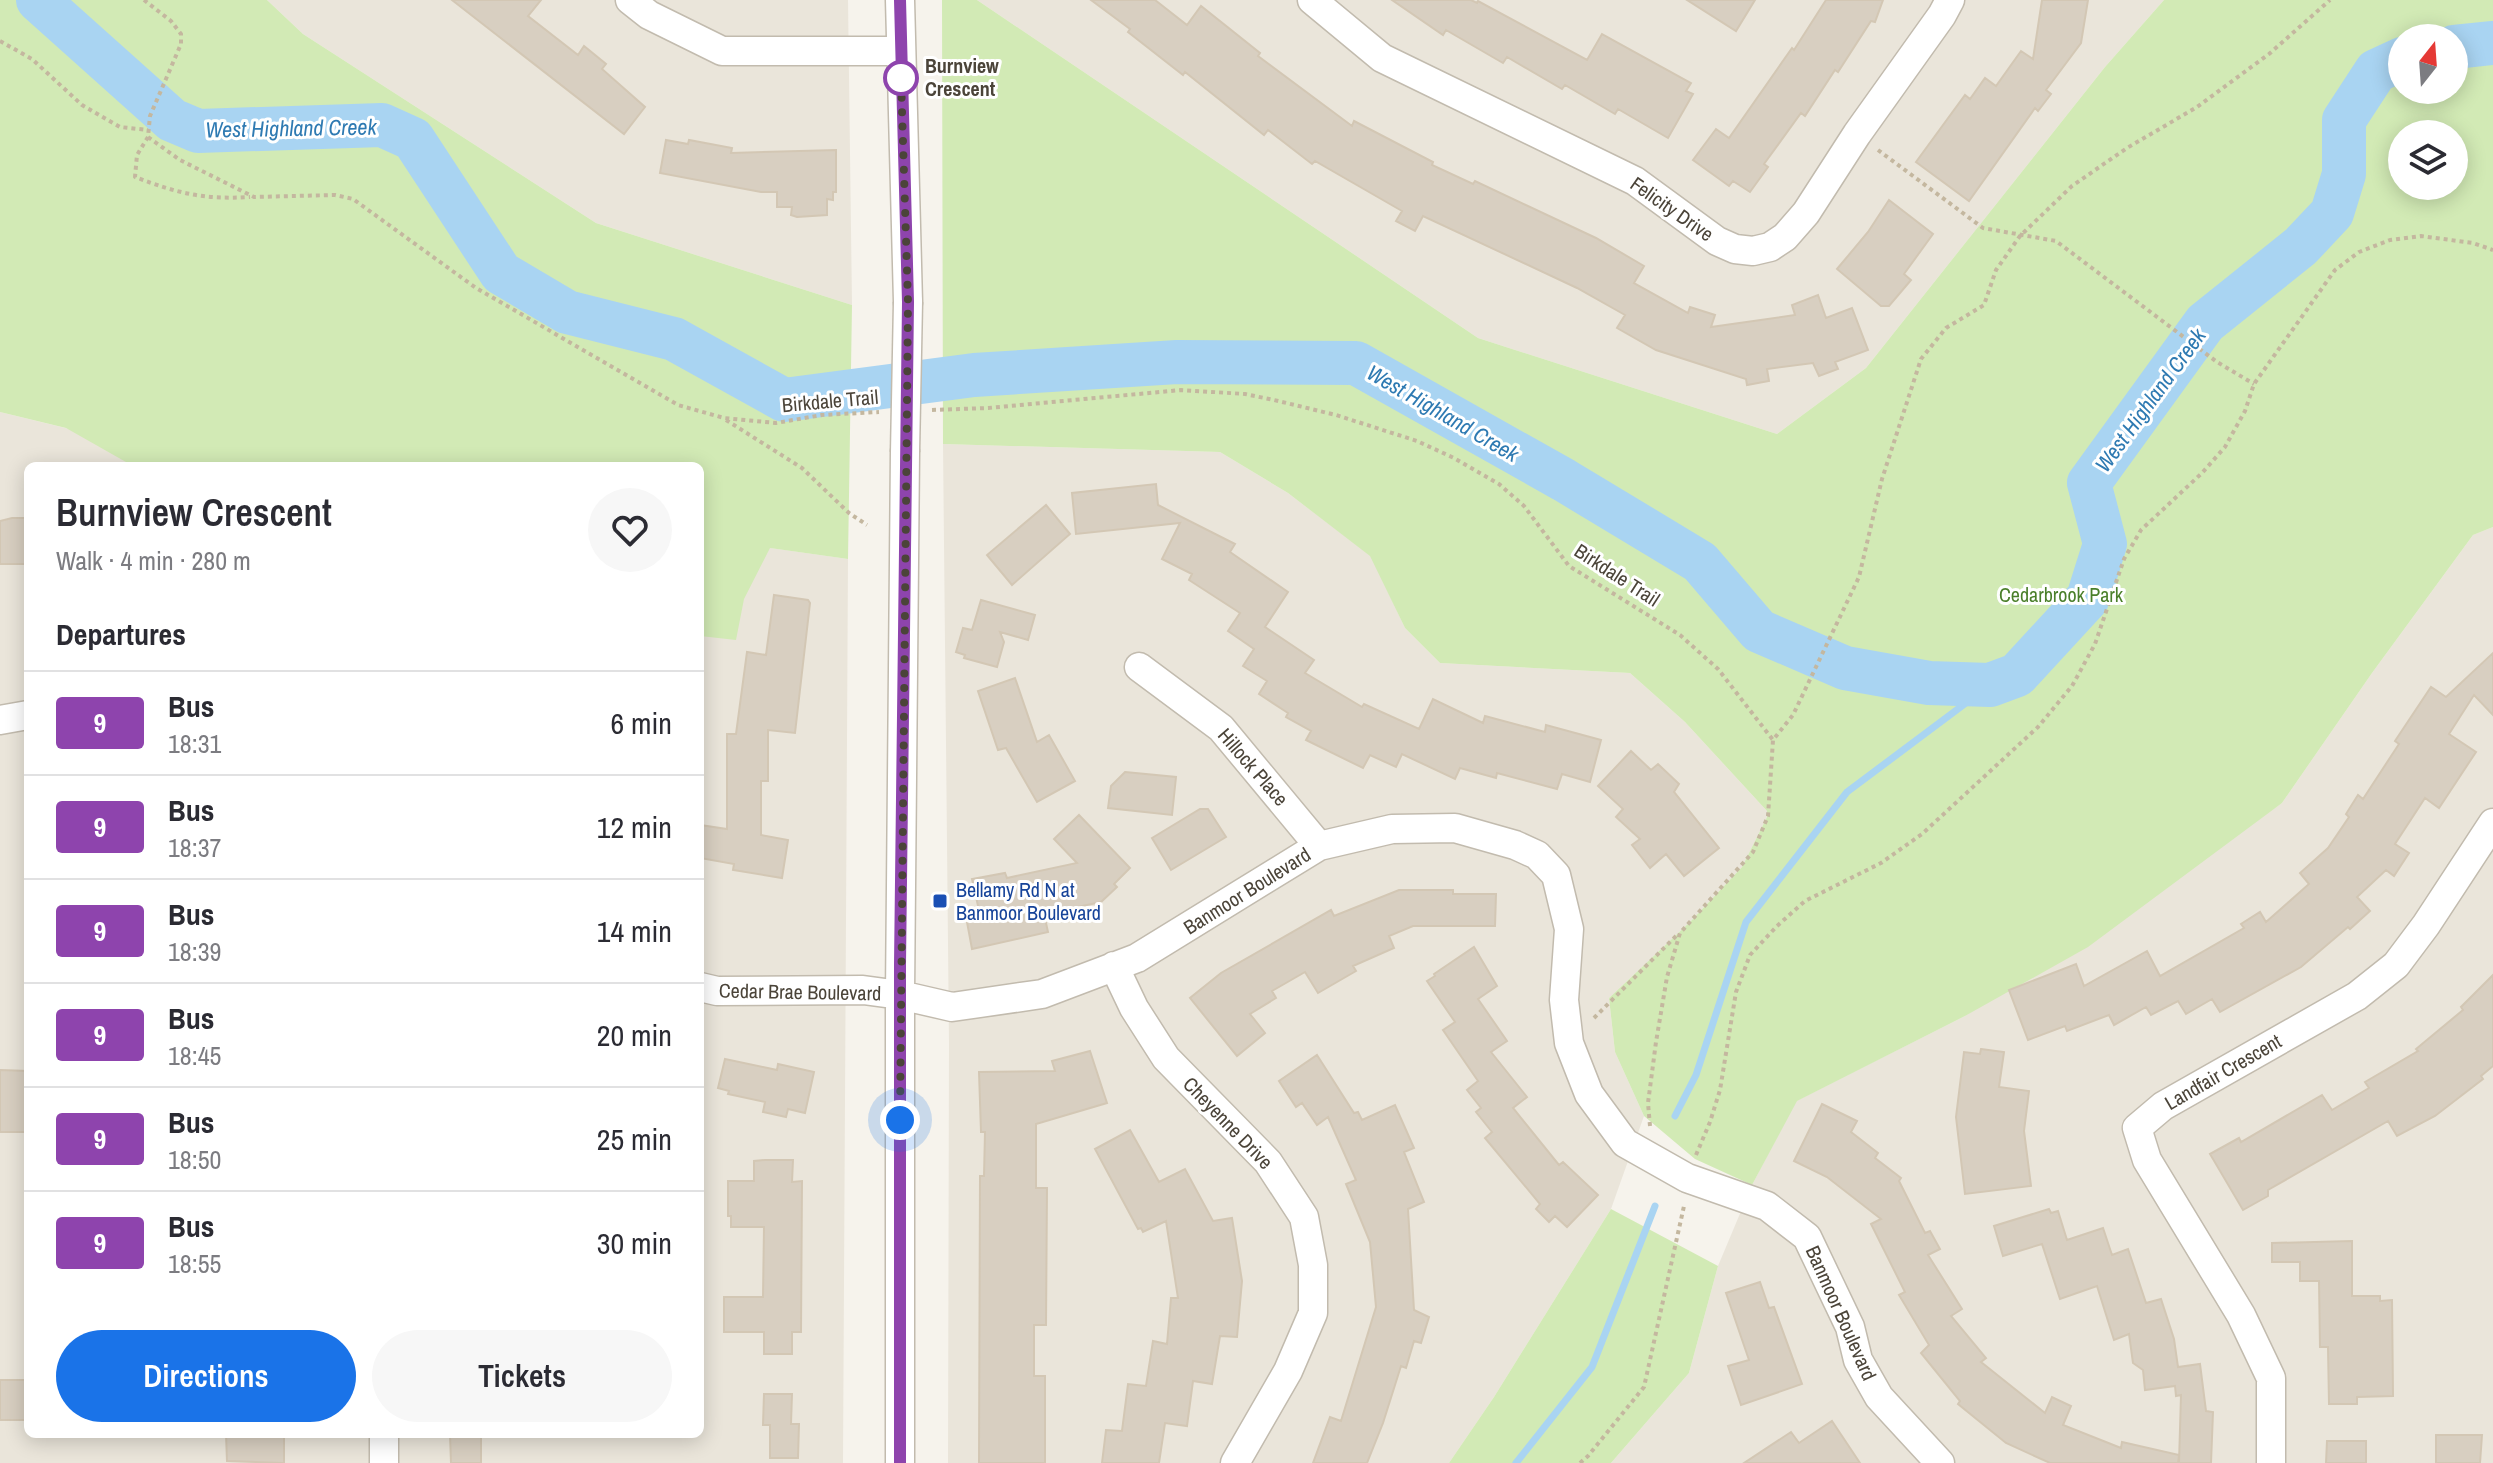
<!DOCTYPE html>
<meta charset="utf-8">
<style>
body{margin:0;font-family:"Archivo Narrow",sans-serif;background:#f7f7f7;color:#2b2b33;height:100vh;display:flex;flex-direction:column;font-size:30px;white-space:nowrap}
*{box-sizing:border-box;margin:0}
p{font-size:26px;color:#7c7c81}
.icon{flex:none;width:44px;height:44px;fill:none;stroke:currentColor;stroke-width:2;stroke-linecap:round;stroke-linejoin:round}
.map{position:relative;flex:1;overflow:hidden}
.sheet{position:absolute;left:24px;top:462px;width:680px;height:976px;display:flex;flex-direction:column;background:#fff;border-radius:12px;box-shadow:0 4px 20px #0003}
.sheet>*{flex:none}
.badge{padding:0 16px;border-radius:6px;font-size:28px;line-height:52px}
.needle{width:52px;rotate:17deg}
.fabs{position:absolute;left:2388px;top:24px;display:grid;gap:16px}
.fabs a{display:grid;place-items:center;width:80px;height:80px;border-radius:50%;background:#fff;box-shadow:0 4px 20px #0003;font-size:40px}
.you{position:absolute;width:40px;height:40px;margin:-20px;border:6px solid #fff;border-radius:50%;background:#1a73e8;box-shadow:0 0 0 12px #1a73e833}
.map>.badge{position:absolute;translate:-50% -50%;box-shadow:0 0 0 4px #fff}
h2{padding:0 32px;font-size:30px;line-height:72px}
.round{display:grid;place-items:center;flex:none;width:84px;height:84px;border-radius:42px;background:#f7f7f7}
.summary{display:flex;align-items:center;justify-content:space-between;height:136px;padding:0 32px}
h1{font-size:38px;font-weight:600;line-height:60px}
.cta{display:flex;gap:16px;margin-top:auto;padding:16px 32px}
.cta a{flex:1;height:92px;border-radius:48px;background:#1a73e8;color:#fff;font-size:32px;font-weight:600;line-height:92px;text-align:center}
.cta a+a{background:#f7f7f7;color:#2b2b33}
ul{padding:0;list-style:none}
li{display:flex;align-items:center;gap:24px;height:104px;padding:0 32px;border-top:2px solid #e1e1e2}
li div{flex:1}
li b{display:block;font-size:30px}
li em{font-style:normal}
li .badge{min-width:88px;font-weight:700;text-align:center}
.map>svg:first-child{display:block}
</style>
<div class="map">
<svg width="2493" height="1463" viewBox="0 0 2493 1463">
<rect width="100%" height="100%" fill="#f6f3ec"/>
<!-- residential -->
<path fill="#eae5da" d="M267 0H848L852 305 596 223 303 34Z
M977 0H2164L2105 67 1866 368 1777 434 1478 338Z
M0 412 139 446 251 466H28V1434H700V538L848 559 843 1463H0Z
M943 444 1220 452 1288 493 1371 556 1405 628 1440 663 1630 673 1685 722 1767 811V817L1742 867 1691 921 1609 998 1615 1052 1644 1116 1611 1209 1494 1397 1449 1463H948L949 1043Z
M2493 527V1463H1611L1689 1373 1718 1266 1752 1185 1796 1101 1965 1016 2282 803 2372 673 2473 535Z"/>
<!-- green -->
<path fill="#d2eab5" fill-rule="evenodd" d="M0 0H267L303 34 596 223 852 305 848 559 770 548 744 599 736 640 700 636V466H133L66 428 0 412Z
M942 0H977L1478 338 1777 434 1866 368 2105 67 2164 0H2493V527L2473 535 2372 673 2282 803 2088 947 1965 1016 1797 1101 1752 1185 1695 1159 1644 1116 1615 1052 1609 998 1691 921 1742 867 1767 817V811L1685 722 1630 673 1440 663 1405 628 1370 556 1288 493 1220 452 943 444ZM2402 38H2454V90H2402ZM2402 134H2454V186H2402Z
M1611 1209 1718 1266 1689 1373 1611 1463H1449L1494 1397Z"/>
<g fill="none" stroke-linecap="round" stroke-linejoin="round">
<!-- stream -->
<path stroke="#a9d4f2" stroke-width="7" d="M1675 1116 1696 1075 1746 922 1847 792 1990 685
M1516 1463 1592 1367 1655 1206"/>
<!-- river -->
<path stroke="#a9d4f2" stroke-width="44" d="M38 0 172 120 198 131 382 125 413 139 501 273 567 312 674 339 784 400 974 375 1177 362 1356 363 1564 480 1700 562 1759 631 1845 668 1929 683 1990 685 2017 675 2088 598 2105 544 2089 483 2205 323 2301 246 2332 213 2344 174V120L2376 71 2402 59
M2454 47 2493 43"/>
</g>
<!-- building -->
<path fill="#d8cfc1" stroke="#d3c7b4" stroke-width="2" d="M452 0H541L528 16 578 55 584 46 606 64 602 69 645 107 624 134Z
M1091 0H1155L1187 25 1201 6 1260 53 1258 56 1352 126 1354 121 1433 162 1432 165 1473 184 1475 181 1596 238 1644 266 1634 283 1688 313 1690 307 1715 315 1711 327 1795 315 1792 305 1818 295 1826 318 1852 308 1868 350 1835 362 1838 369 1819 376 1813 363 1767 369 1769 381 1747 385 1746 379 1656 350 1617 328 1625 315 1577 288 1423 216 1415 231 1396 221 1402 211 1315 161 1312 164 1268 130 1264 135 1185 72 1183 75 1128 32 1130 29Z
M1392 0H1471L1477 3 1478 1 1587 60 1602 34 1691 83 1686 91 1693 94 1668 138 1618 109 1615 114 1565 85 1562 89 1507 57 1503 63 1446 30 1443 35Z
M1687 0H1755L1736 31Z
M1826 0H1883L1875 22 1871 21 1838 72 1835 70 1805 116 1801 113 1764 164 1768 167 1750 192 1733 181 1729 186 1693 160 1716 129 1729 138 1792 48 1794 50Z
M2042 0H2088L2081 43 2046 90 2051 94 2038 111 2035 108 1969 201 1916 162 1965 95 1970 99 1985 78 1996 86 2021 51 2033 59Z
M666 140 688 144 689 140 732 148 731 153 836 150V192H833V200L827 199V215L797 217 791 215 792 207H777V192H761L660 173Z
M1889 200 1933 234 1904 274 1911 280 1889 306H1881L1837 269 1868 232Z
M1156 484 1158 505 1235 544 1230 552 1288 592 1265 627 1314 660 1305 673 1362 707 1364 704 1419 729 1433 699 1483 723 1485 716 1545 732 1546 725 1601 740 1590 782 1562 774 1557 789 1497 773 1496 778 1460 768 1455 779 1402 754 1396 767 1370 755 1363 768 1306 740 1311 731 1286 717 1288 713 1259 694 1267 681 1243 666 1254 649 1228 631 1240 613 1189 580 1192 574 1162 559 1180 523 1076 534 1072 493Z
M1046 505 1070 534 1012 585 987 555Z
M12 518H28V564H0V521Z
M774 595 808 600 810 603 795 733 768 730V781H761V835L788 840 782 878 733 870 734 864 700 858V825L727 829V734H736L747 652 766 655Z
M981 600 1035 615 1028 640 1000 632 1004 642 997 667 964 658 965 655 956 652 963 628 972 630Z
M2493 653V715L2474 695 2449 734 2476 752 2439 808 2425 798 2395 844 2409 853 2394 876 2386 870 2357 897 2370 911 2350 929 2348 927 2301 967 2220 1012 2212 999 2186 1014 2178 1001 2151 1015 2146 1007 2114 1025 2109 1015 2067 1031 2065 1026 2028 1040 2009 990 2076 964 2084 986 2147 951 2160 976 2244 928 2241 924 2260 912 2266 922 2309 884 2300 873 2328 848 2349 817 2346 814 2358 795 2363 799 2399 744 2395 741 2431 687 2446 697Z
M1015 678 1037 742 1049 735 1075 781 1037 802 1006 748 998 750 978 691Z
M1631 751 1651 770 1658 764 1679 784 1674 792 1719 848 1684 876 1666 854 1650 868 1632 845 1640 839 1616 817 1623 809 1598 786Z
M1125 772 1176 777 1172 815 1108 808 1111 786Z
M1200 809H1208L1226 837 1171 870 1152 838Z
M1079 815 1130 868 1114 884 1117 887 1101 902 1044 914 1048 932 972 949 967 922 981 919 972 879 1005 873 1007 878 1077 863 1054 839Z
M1399 890H1453V894H1496L1495 926H1413L1389 936 1394 948 1353 966 1356 971 1318 993 1305 972 1272 991 1276 998 1250 1014 1265 1033 1237 1056 1190 998 1221 973 1331 910 1334 916Z
M1474 947 1497 986 1478 999 1507 1041 1491 1052 1527 1097 1513 1108 1559 1165 1563 1162 1598 1195 1567 1227 1555 1216 1549 1222 1536 1209 1540 1204 1485 1138 1492 1132 1476 1112 1481 1108 1467 1090 1478 1081 1443 1030 1455 1022 1427 981 1435 976 1434 974Z
M2493 975V1066L2481 1076 2483 1079 2435 1116 2397 1136 2388 1121 2268 1190V1196L2243 1210 2210 1154 2239 1138 2241 1142 2322 1095 2332 1110 2369 1088 2365 1082 2418 1051 2416 1049 2463 1010 2461 1007Z
M1981 1049 2004 1052 1999 1087 2029 1091 2024 1131 2031 1186 1965 1194 1956 1117 1964 1052 1980 1054Z
M1090 1051 1107 1103 1036 1124V1188H1047L1046 1325H1034V1376H1045V1463H979L980 1176H984L985 1132H981L979 1072 1055 1071 1052 1061Z
M1317 1055 1354 1113 1358 1112 1362 1120 1395 1105 1414 1148 1404 1152 1424 1202 1408 1209 1414 1310 1429 1317 1421 1343 1414 1341 1406 1368 1401 1366 1383 1423 1367 1463H1313L1330 1417 1341 1421 1376 1307 1370 1242 1346 1184 1356 1180 1328 1117 1317 1125 1302 1103 1296 1107 1279 1081Z
M725 1059 777 1070 778 1064 814 1072 805 1113 788 1109 786 1117 763 1112 765 1102 728 1094 729 1091 718 1088Z
M0 1070 28 1071V1114L25 1117V1132H0Z
M1822 1104 1857 1121 1851 1132 1878 1153 1875 1158 1901 1178 1899 1181 1925 1233 1930 1231 1940 1249 1928 1255 1962 1309 1951 1316 1986 1358 1981 1362 2045 1413 2052 1397 2071 1406 2063 1425 2121 1448 2122 1442 2179 1455 2178 1463H2050L2006 1443 1958 1404 1960 1401 1921 1353 1929 1345 1899 1295 1905 1292 1871 1224 1881 1219 1827 1177 1794 1161Z
M1130 1130 1159 1182 1185 1169 1213 1221 1232 1218 1242 1281 1237 1337 1220 1336 1212 1384 1193 1381 1187 1426 1165 1423 1159 1463H1102L1106 1430 1122 1431 1128 1384 1146 1386 1153 1341 1167 1344 1171 1298H1178L1166 1221 1143 1232 1141 1228 1138 1229 1095 1149Z
M765 1160H793L792 1182 802 1181 801 1332H792V1354H764V1332H724V1297H763L764 1227H731V1216H728V1181H754V1161Z
M2049 1209 2051 1213 2058 1211 2067 1240 2103 1228 2112 1255 2128 1249 2146 1303 2161 1299 2174 1339 2178 1367 2200 1364 2206 1411 2213 1412 2211 1463H2179L2181 1395 2176 1396 2175 1386 2145 1390 2143 1370 2133 1363 2129 1334 2114 1340 2097 1286 2060 1299 2042 1244 2003 1256 1994 1226Z
M2352 1241V1296H2380V1301L2392 1300 2393 1396 2357 1397V1404H2329L2328 1347H2320L2319 1281H2300V1262H2272V1243Z
M1760 1282 1769 1308 1774 1307 1802 1384 1741 1405 1728 1366 1749 1360 1726 1293Z
M0 1380H27V1420H0Z
M764 1394H792L791 1424H799L798 1458H770V1425H763Z
M1832 1421 1860 1463H1744L1791 1432 1799 1443Z
M226 1434H284V1463L227 1461Z
M450 1434H481V1463H451Z
M2436 1435H2482L2480 1463H2436Z
M2327 1441H2366V1463H2326Z"/>
<g fill="none" stroke-linecap="round" stroke-linejoin="round">
<defs>
<path id="minor" d="M630 0 649 15 722 51H900
M900 0 908 302
M1312 0 1382 58 1635 181 1717 241 1735 249 1753 251 1770 247 1785 237 1806 213 1857 134 1942 15 1950 0
M1139 667 1221 728 1319 846
M0 720 28 715
M1114 966 1134 1008 1166 1058 1268 1162 1304 1217 1313 1265V1313L1288 1371 1235 1463
M700 987 717 991 863 990 900 995 952 1007 1042 994 1137 958 1319 846 1392 829 1455 828 1515 845 1537 855 1556 875 1569 929 1564 1000 1569 1043 1589 1094 1625 1143 1687 1178 1767 1206 1807 1237 1850 1327 1858 1360 1879 1397 1940 1463
M384 1434V1463
M900 1463V995L905 452
M2271 1463V1378L2241 1315 2147 1160 2137 1128 2163 1106 2357 996 2396 965 2426 925 2493 823"/>
</defs>
<!-- minor casing -->
<use href="#minor" stroke="#c2bbae" stroke-width="31"/>
<!-- path -->
<path stroke="#c4b79f" stroke-width="4" stroke-dasharray="4 4" stroke-linecap="butt" d="M144 0 171 21 181 34V44L150 116 148 137 137 155 135 177C177 193 204 200 250 197
M0 41 32 59 82 105 120 127 148 130
M148 137 180 160 254 197 335 195 353 199 476 288 678 405 724 418 776 423 822 415 879 412
M1878 150 1983 228 2056 241 2217 362 2254 384
M932 410 988 408 1181 390 1245 394 1274 400 1336 415 1417 441 1454 458 1499 484 1524 506 1569 566 1680 635 1718 669 1773 740
M726 420 802 468 849 513 867 525
M1594 1018 1678 934
M1650 1126 1648 1103 1656 1042 1667 977 1680 933 1753 852 1768 816 1773 740 1793 715 1859 577 1882 479 1921 359 1946 328 1984 305 1996 270 2020 236 2072 186 2127 148 2197 107 2269 54 2330 0
M1696 1155 1710 1122 1720 1090 1736 992 1750 955 1777 926 1805 901 1881 863 1922 834 2038 727 2072 686 2095 644 2124 559 2141 530 2202 473 2225 447 2245 411 2254 384 2335 270 2359 252 2390 240 2421 236 2473 243 2493 250
M1580 1463 1588 1456 1644 1387 1684 1206"/>
<!-- minor -->
<use href="#minor" stroke="#fff" stroke-width="28"/>
<defs>
<path id="minor-bridge" d="M905 452 908 302"/>
</defs>
<!-- minor-bridge casing -->
<use href="#minor-bridge" stroke="#c2bbae" stroke-width="31" stroke-linecap="butt"/>
<!-- minor-bridge -->
<use href="#minor-bridge" stroke="#fff" stroke-width="28"/>
</g>
<g fill="none" stroke-linecap="round" stroke-linejoin="round">
<defs>
<path id="line" d="M900 0 908 302 900 964V1463"/>
</defs>
<!-- line casing -->
<use href="#line" stroke="#fff" stroke-width="18"/>
<!-- line -->
<use href="#line" stroke="#8e44ad" stroke-width="12"/>
<!-- walk -->
<path stroke="#4b4439" stroke-width="8" stroke-dasharray="0 14.4" d="M900 1120 908 302 901 78"/>
</g>
<!-- markers -->
<circle fill="#fff" stroke="#8e44ad" stroke-width="4" cx="901" cy="78" r="16"/>
<rect fill="#1a4fb4" stroke="#fff" stroke-width="3" x="932" y="893" width="16" height="16" rx="4"/>
<g text-anchor="middle" stroke-width="6" stroke-linejoin="round" paint-order="stroke">
<!-- stop labels -->
<g font-size="20" font-weight="bold" fill="#4b4439" stroke="#fff" text-anchor="start">
<text x="925" y="73">Burnview<tspan x="925" dy="23">Crescent</tspan></text>
</g>
<!-- street labels -->
<g font-size="20" fill="#4b4439" stroke="#fff">
<text transform="translate(1672 209) rotate(35)" y="7">Felicity Drive</text>
<text transform="translate(830 401) rotate(-5)" y="7">Birkdale Trail</text>
<text transform="translate(1617 575) rotate(33)" y="7">Birkdale Trail</text>
<text transform="translate(1253 767) rotate(49)" y="7">Hillock Place</text>
<text transform="translate(1247 891) rotate(-32)" y="7">Banmoor Boulevard</text>
<text transform="translate(800 992) rotate(1)" y="7">Cedar Brae Boulevard</text>
<text transform="translate(2223 1072) rotate(-30)" y="7">Landfair Crescent</text>
<text transform="translate(1228 1123) rotate(46)" y="7">Cheyenne Drive</text>
<text transform="translate(1841 1313) rotate(66)" y="7">Banmoor Boulevard</text>
</g>
<!-- park labels -->
<g font-size="20" fill="#4a7f2a" stroke="#fff">
<text x="2061" y="602">Cedarbrook Park</text>
</g>
<!-- transit labels -->
<g font-size="20" fill="#164399" stroke="#fff" text-anchor="start">
<text x="956" y="897">Bellamy Rd N at<tspan x="956" dy="23">Banmoor Boulevard</tspan></text>
</g>
<!-- water labels -->
<g font-size="22" font-style="italic" fill="#2e7ab2" stroke="#fff">
<text transform="translate(291 128) rotate(-1)" y="8">West Highland Creek</text>
<text transform="translate(2150 400) rotate(-54)" y="8">West Highland Creek</text>
<text transform="translate(1443 413) rotate(30)" y="8">West Highland Creek</text>
</g>
</g>
</svg>
<div class="fabs">
<a><svg class="needle" viewBox="-14 -14 28 28"><path d="M0-13l5 13h-10z" fill="#e53935"/><path d="M0 13l5-13h-10z" fill="#7c7c81"/></svg></a>
<a><svg class="icon" aria-label="layers" viewBox="0 0 24 24"><path d="M12 4l9 5-9 5-9-5zM3 14l9 5 9-5"/></svg></a>
</div>
<div class="you" style="left:900px;top:1120px"></div>
<section class="sheet">
<div class="summary"><div><h1>Burnview Crescent</h1><p>Walk · 4 min · 280 m</p></div><a class="round"><svg class="icon" aria-label="heart" viewBox="0 0 24 24"><path d="M12 20l-8-8c-3-5 5-10 8-4 3-6 11-1 8 4z"/></svg></a></div>
<h2>Departures</h2>
<ul>
<li><span class="badge" style="background:#8e44ad;color:#fff">9</span><div><b>Bus</b><p>18:31</p></div><em>6 min</em></li>
<li><span class="badge" style="background:#8e44ad;color:#fff">9</span><div><b>Bus</b><p>18:37</p></div><em>12 min</em></li>
<li><span class="badge" style="background:#8e44ad;color:#fff">9</span><div><b>Bus</b><p>18:39</p></div><em>14 min</em></li>
<li><span class="badge" style="background:#8e44ad;color:#fff">9</span><div><b>Bus</b><p>18:45</p></div><em>20 min</em></li>
<li><span class="badge" style="background:#8e44ad;color:#fff">9</span><div><b>Bus</b><p>18:50</p></div><em>25 min</em></li>
<li><span class="badge" style="background:#8e44ad;color:#fff">9</span><div><b>Bus</b><p>18:55</p></div><em>30 min</em></li>
</ul>
<div class="cta"><a>Directions</a><a>Tickets</a></div>
</section>
</div>
